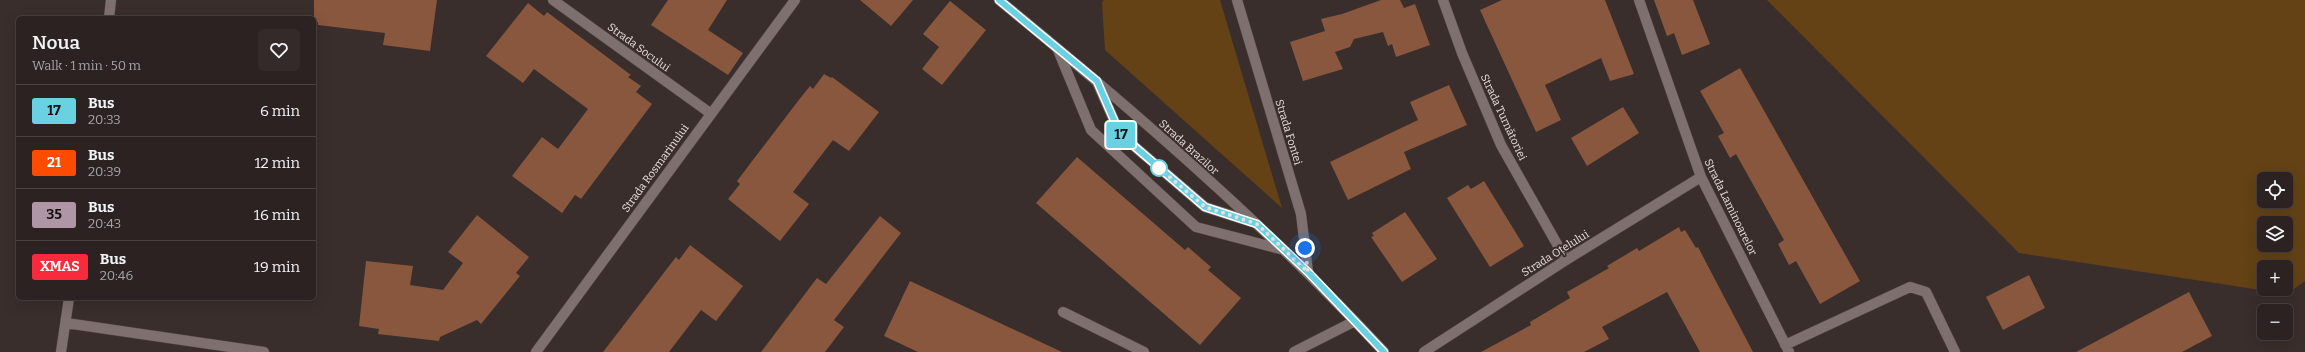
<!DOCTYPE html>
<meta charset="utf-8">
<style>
body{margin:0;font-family:Bitter,serif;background:#342a2a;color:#f1f3f6;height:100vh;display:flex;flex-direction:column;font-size:15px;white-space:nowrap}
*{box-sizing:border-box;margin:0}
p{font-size:13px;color:#a6a4a5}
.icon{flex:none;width:22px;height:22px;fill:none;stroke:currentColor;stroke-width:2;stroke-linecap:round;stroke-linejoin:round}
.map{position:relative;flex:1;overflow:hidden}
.side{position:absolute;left:16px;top:16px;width:300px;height:284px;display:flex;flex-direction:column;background:#2c2221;border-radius:6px;box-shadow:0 4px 16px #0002,0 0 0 1px #483f3f}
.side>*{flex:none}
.badge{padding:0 8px;border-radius:3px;font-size:14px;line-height:26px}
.fabs{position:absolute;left:2257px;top:172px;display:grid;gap:8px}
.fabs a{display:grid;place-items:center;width:36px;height:36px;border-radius:6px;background:#2c2221;box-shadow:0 4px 16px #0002,0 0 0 1px #483f3f;font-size:20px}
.you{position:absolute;width:20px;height:20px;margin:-10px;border:3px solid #fff;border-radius:50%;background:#1a73e8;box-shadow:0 0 0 6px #1a73e833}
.map>.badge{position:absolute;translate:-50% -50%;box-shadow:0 0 0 2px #fff}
.round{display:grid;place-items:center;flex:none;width:42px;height:42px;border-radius:6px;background:#342a2a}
.headline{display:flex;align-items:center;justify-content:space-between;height:68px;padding:0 16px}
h1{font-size:19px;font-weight:600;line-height:30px}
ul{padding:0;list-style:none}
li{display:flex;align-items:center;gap:12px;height:52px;padding:0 16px;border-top:1px solid #483f3f}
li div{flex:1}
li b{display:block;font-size:15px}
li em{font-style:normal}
li .badge{min-width:44px;font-weight:700;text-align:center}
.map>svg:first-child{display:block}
</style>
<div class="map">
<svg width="2305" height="352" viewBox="0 0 2305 352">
<rect width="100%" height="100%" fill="#3a2e2c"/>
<!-- green -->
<path fill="#644216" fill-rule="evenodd" d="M1104 0H1220L1282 208 1105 50 1102 2Z
M1767 0H2305V281L2287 294 2019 253ZM2264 179H2286V201H2264ZM2264 223H2286V245H2264ZM2264 267H2286V289H2264Z"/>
<!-- building -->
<path fill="#88573d" d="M314 0H437L430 51 383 45 385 33 318 25V22H314Z
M668 0H727L708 30 743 53 728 75 651 25Z
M860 0H913L891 26Z
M1381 0H1400L1404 8 1415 4 1430 45 1396 57 1392 44 1388 46 1383 32 1354 39 1350 47 1335 52 1343 69 1303 81 1290 42 1325 31 1321 19 1342 14Z
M1502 0H1605L1634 74 1610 81 1601 58 1545 85 1561 120 1536 132 1480 10Z
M1654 0H1693L1710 44 1682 55 1674 33 1667 36Z
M950 1 986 30 942 85 922 69 939 47 923 34Z
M528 3 544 16 547 12 631 75 628 77 641 86 636 92 652 104 581 199 575 195 562 213 512 176 542 137 558 149 588 109 534 69 523 83 486 56Z
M1740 68 1860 281 1820 304 1796 261 1789 265 1778 244 1784 240 1736 154 1730 158 1718 136 1724 133 1700 91Z
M824 74 831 78 832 77 879 112 849 151 833 140 793 192 809 204 780 241 728 199 740 184 737 181 798 101 810 86 813 89Z
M1449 85 1467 125 1404 152 1411 169 1348 200 1330 162 1418 120 1410 102Z
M1623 107 1639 133 1587 166 1571 138Z
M1077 157 1185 250 1188 247 1211 267 1208 270 1241 298 1200 345 1036 203Z
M1484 181 1524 246 1490 267 1447 198 1468 185 1471 189Z
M1405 212 1437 259 1402 282 1371 237 1374 236 1372 233Z
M477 215 529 257 516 273 520 276 481 324 477 320 440 337 439 341 378 334 379 329 359 326 366 261 413 266 410 285 443 290 463 263 448 252Z
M880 216 901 233 834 320 844 327 825 352H761L817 278 826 284Z
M1679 227 1681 232 1685 230 1696 248 1698 247 1753 352H1700L1667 292 1602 327 1609 339 1584 352H1481L1531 325 1530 322 1570 298 1567 292 1609 268 1607 266 1637 248 1639 251Z
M690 245 743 286 716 321 701 310 669 352H603L676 257 679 260Z
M2029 275 2045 308 2003 330 1986 297Z
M910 281 1062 352H918L884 336Z
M2189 292 2212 336 2182 352H2076Z"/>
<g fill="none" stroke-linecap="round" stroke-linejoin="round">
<defs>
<path id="minor" d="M553 0 710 113
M999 0C1133 110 1265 224 1384 352
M1237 0 1301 214 1308 272
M1443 0 1462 53 1501 145 1566 260
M1639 0 1701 177 1789 352
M109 18 111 0
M1058 50 1091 130 1196 227 1284 250
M1098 84 1120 134 1205 207 1252 222
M1063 312 1144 352
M66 323 264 352
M1785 345 1910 287 1926 292 1955 352
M61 352 69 298
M536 352 795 0
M1294 352 1355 321
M1424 352 1566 260 1701 177"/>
</defs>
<!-- minor casing -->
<use href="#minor" stroke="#544a48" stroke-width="11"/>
<!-- minor -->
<use href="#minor" stroke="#7e706e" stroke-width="10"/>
</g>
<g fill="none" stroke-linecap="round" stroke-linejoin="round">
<defs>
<path id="line" d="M999 0 1097 81 1120 134 1205 207 1257 224 1308 272 1384 352"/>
</defs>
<!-- line casing -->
<use href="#line" stroke="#fff" stroke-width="9"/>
<!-- line -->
<use href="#line" stroke="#6ad1e2" stroke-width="6"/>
<!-- walk -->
<path stroke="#e7dfdd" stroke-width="4" stroke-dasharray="0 7.2" d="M1159 168 1205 207 1257 224 1308 272 1305 248"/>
</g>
<!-- markers -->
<circle fill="#fff" stroke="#6ad1e2" stroke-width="2" cx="1159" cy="168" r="8"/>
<g text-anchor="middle" stroke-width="4" stroke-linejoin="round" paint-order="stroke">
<!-- street labels -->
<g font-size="11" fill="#e7dfdd" stroke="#3a2e2c">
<text transform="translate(639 47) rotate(36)" y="4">Strada Socului</text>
<text transform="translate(1504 117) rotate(65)" y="4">Strada Turnătoriei</text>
<text transform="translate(1289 132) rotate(73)" y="4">Strada Fontei</text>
<text transform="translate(1189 147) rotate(42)" y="4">Strada Brazilor</text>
<text transform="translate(655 168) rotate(-54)" y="4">Strada Rosmarinului</text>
<text transform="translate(1731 207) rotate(64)" y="4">Strada Laminoarelor</text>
<text transform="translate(1555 253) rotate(-32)" y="4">Strada Oțelului</text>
</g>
</g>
</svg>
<div class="fabs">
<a><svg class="icon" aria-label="locate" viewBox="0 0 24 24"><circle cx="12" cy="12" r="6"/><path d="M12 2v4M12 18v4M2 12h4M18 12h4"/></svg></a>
<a><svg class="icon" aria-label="layers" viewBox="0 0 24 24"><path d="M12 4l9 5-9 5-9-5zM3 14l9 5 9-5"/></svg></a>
<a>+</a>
<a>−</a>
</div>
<div class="you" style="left:1305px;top:248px"></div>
<b class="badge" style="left:1121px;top:135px;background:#6ad1e2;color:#111">17</b>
<section class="side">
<div class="headline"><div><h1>Noua</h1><p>Walk · 1 min · 50 m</p></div><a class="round"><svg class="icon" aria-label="heart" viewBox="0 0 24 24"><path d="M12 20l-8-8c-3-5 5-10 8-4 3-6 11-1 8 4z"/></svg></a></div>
<ul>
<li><span class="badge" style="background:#6ad1e2;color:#111">17</span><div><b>Bus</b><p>20:33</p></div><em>6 min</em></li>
<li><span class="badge" style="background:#fc4c01;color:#fff">21</span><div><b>Bus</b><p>20:39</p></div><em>12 min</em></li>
<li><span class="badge" style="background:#b095a6;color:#111">35</span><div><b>Bus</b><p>20:43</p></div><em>16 min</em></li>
<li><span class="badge" style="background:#f82b3c;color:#fff">XMAS</span><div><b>Bus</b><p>20:46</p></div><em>19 min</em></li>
</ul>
</section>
</div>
